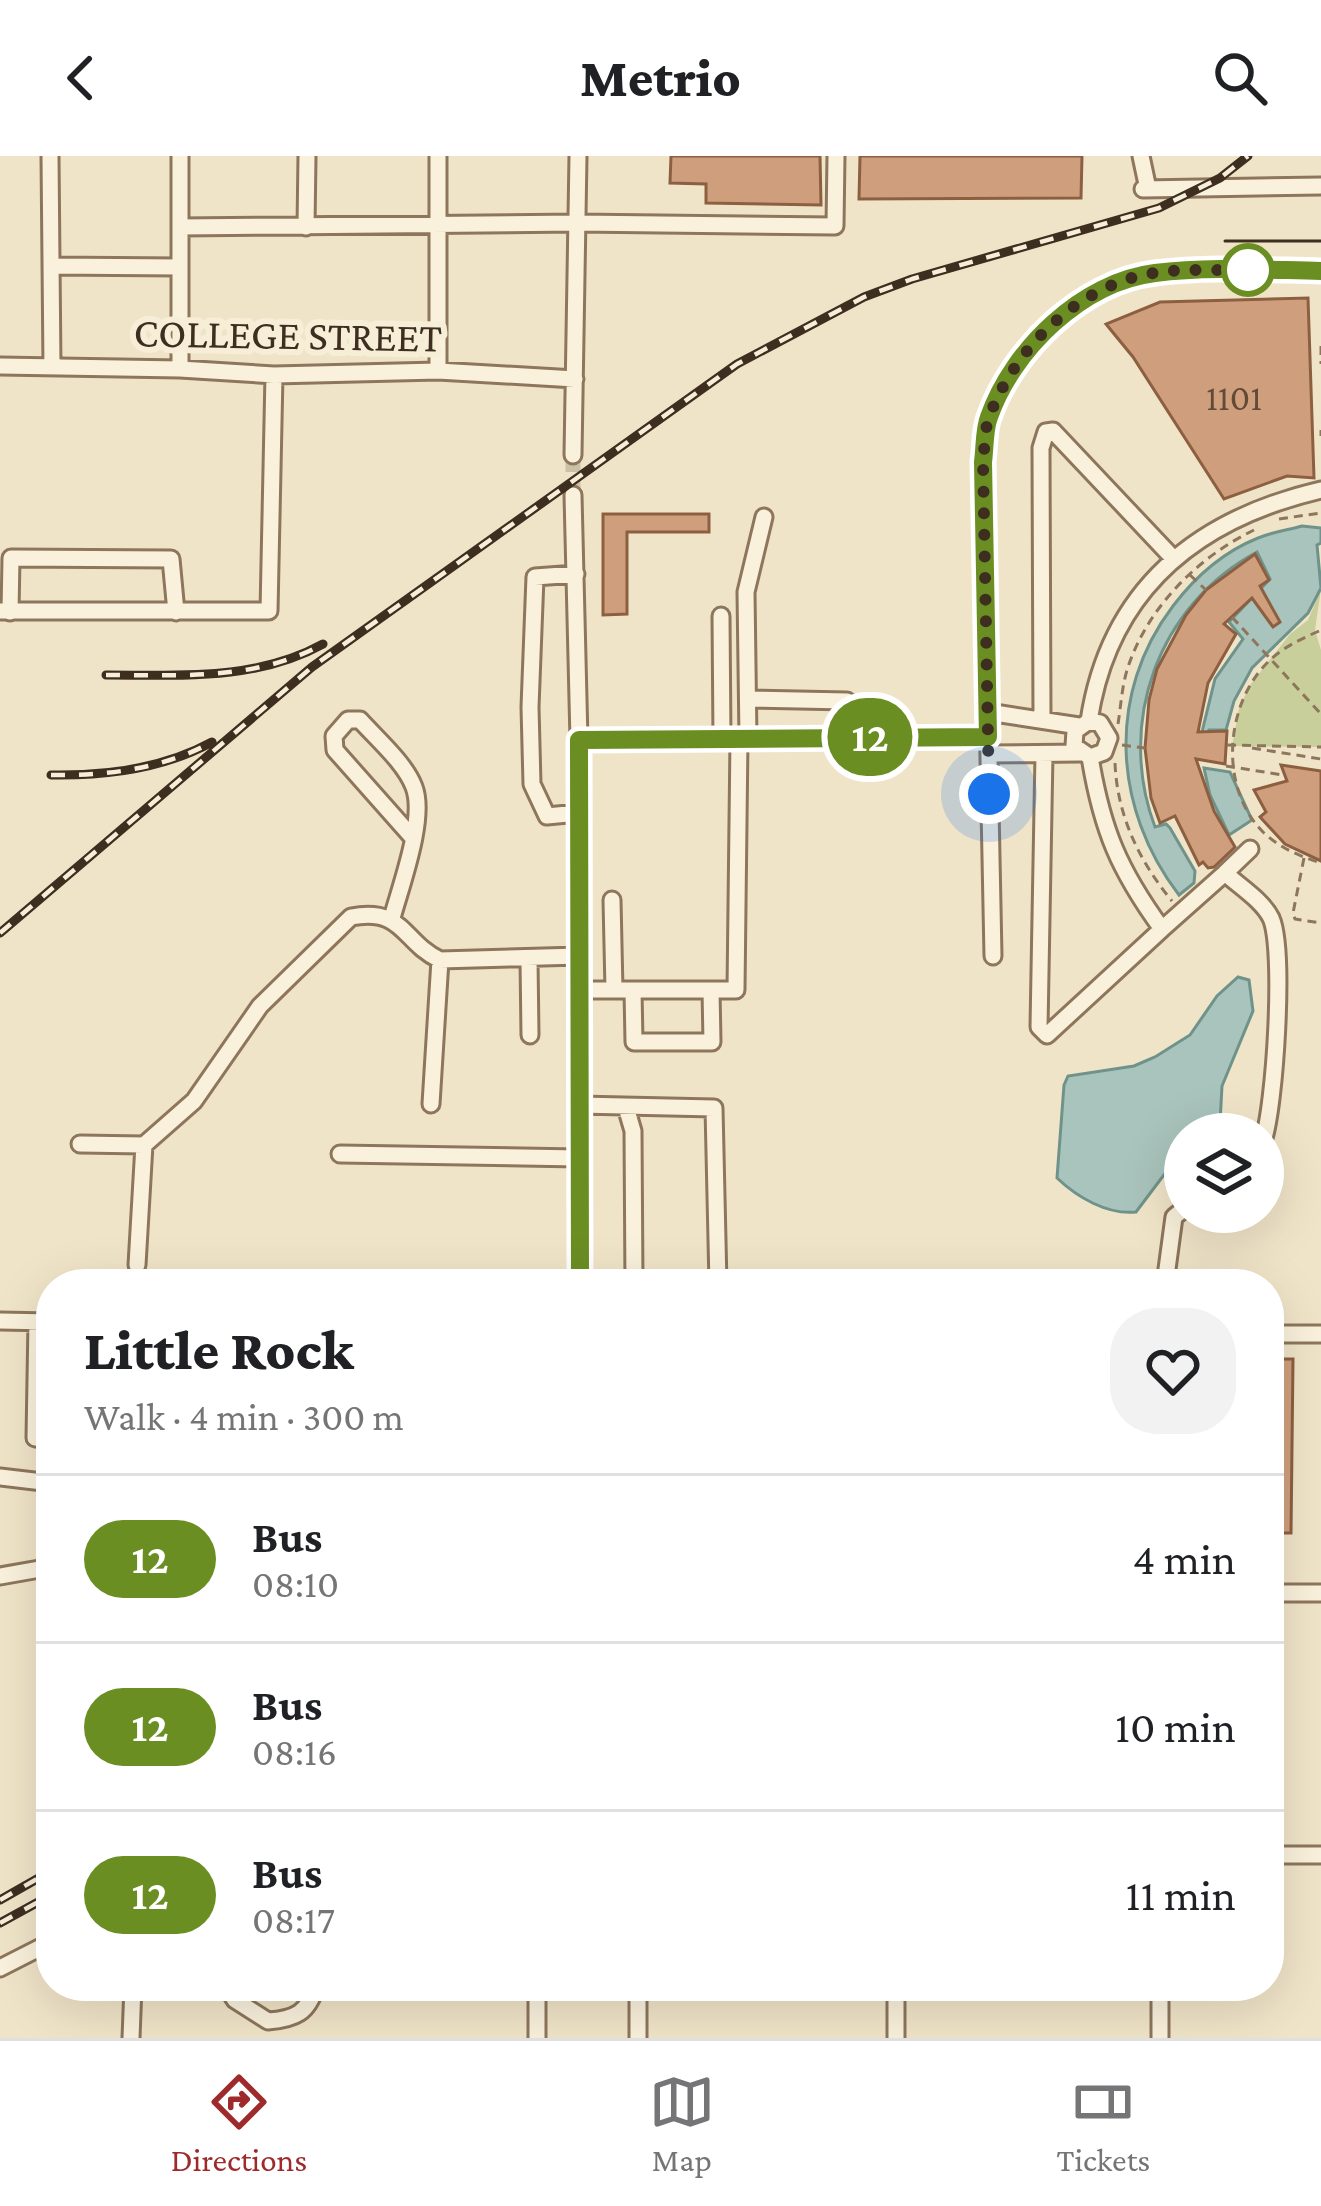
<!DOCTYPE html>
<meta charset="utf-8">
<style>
body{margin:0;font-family:"Crimson Pro",serif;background:#f2f2f2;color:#202124;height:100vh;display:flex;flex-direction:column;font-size:45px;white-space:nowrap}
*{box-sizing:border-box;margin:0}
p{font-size:39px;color:#757577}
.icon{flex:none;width:66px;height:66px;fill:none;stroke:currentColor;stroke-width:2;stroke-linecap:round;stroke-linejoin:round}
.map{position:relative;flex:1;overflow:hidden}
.drawer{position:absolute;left:36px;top:1113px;width:1248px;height:732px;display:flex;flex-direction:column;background:#fff;border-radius:48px;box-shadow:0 12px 48px #0002}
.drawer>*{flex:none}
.badge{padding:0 24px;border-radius:39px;font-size:42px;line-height:78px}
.controls{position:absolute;left:1164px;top:957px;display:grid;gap:24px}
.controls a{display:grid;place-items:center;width:120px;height:120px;border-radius:50%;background:#fff;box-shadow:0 12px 48px #0002;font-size:60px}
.you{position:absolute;width:60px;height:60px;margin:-30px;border:9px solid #fff;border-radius:50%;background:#1a73e8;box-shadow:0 0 0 18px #1a73e833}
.map>.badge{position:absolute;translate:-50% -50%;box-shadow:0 0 0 6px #fff}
.round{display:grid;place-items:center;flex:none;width:126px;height:126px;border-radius:48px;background:#f2f2f2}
.overview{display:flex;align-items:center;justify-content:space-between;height:204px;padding:0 48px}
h1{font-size:57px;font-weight:800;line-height:90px}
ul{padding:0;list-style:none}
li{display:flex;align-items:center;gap:36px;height:168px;padding:0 48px;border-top:3px solid #e0e0e0}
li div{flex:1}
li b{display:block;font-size:45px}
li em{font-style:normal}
li .badge{min-width:132px;font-weight:700;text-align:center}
header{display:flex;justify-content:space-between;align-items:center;height:156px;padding:0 48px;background:#fff;font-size:54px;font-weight:800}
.tab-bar{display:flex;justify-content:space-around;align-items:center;height:168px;border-top:3px solid #e0e0e0;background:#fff;font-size:33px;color:#757577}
.tab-bar a{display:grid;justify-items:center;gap:6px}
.tab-bar .current{color:#9e2a2b}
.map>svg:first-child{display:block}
</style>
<header><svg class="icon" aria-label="back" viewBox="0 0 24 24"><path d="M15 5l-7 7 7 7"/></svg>Metrio<svg class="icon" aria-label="search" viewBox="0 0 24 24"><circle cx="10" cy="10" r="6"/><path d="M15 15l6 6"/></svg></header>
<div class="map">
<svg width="1321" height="1882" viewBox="0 0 1321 1882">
<rect width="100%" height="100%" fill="#f0e4c8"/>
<!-- green -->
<path fill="#c9cf9b" d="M1321 433 1315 474 1321 494V591L1232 590 1239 552 1250 529 1290 478 1308 464Z"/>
<!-- water -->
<path fill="#a9c4bc" stroke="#6f938a" stroke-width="3" d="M1302 370 1321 372V387L1317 389 1321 432 1308 457 1252 512 1234 545 1226 574H1209L1207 580H1201L1215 523 1243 483 1229 466 1270 423 1257 396C1158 449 1116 567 1155 671L1166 668 1170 672 1195 715 1194 727 1179 739C1113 653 1106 538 1173 450 1195 421 1223 396 1258 382 1272 376 1288 374 1302 370Z
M1204 612 1230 616 1252 664 1229 679 1210 639Z
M1238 821 1249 824 1253 855 1222 930 1220 967 1206 978H1185V991L1136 1056C1107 1059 1077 1041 1057 1022L1064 929 1068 920 1134 910 1155 901 1190 879 1217 840Z"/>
<!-- building -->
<path fill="#cf9f7d" stroke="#8d5f41" stroke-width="3" d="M671 0H820L821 49 706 47V28L670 27Z
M860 0H1082L1081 42 859 43Z
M1308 142 1314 322 1287 320 1224 343 1133 201 1106 168 1160 146Z
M603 358H709V376H627V458L603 459Z
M1255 398 1269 424 1260 430 1280 466 1273 471 1252 442 1224 468 1236 478 1208 527 1198 576 1227 575 1225 608 1196 603 1214 655 1235 691 1214 711 1208 712 1203 706 1199 709 1175 660 1160 667 1151 642 1145 592 1149 544 1157 513 1186 459 1206 434Z
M1281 609 1321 615V705L1285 688 1260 661 1266 656 1254 634 1287 625Z
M1269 1203H1293L1291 1377H1269Z"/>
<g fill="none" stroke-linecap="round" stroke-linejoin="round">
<!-- minor-tunnel -->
<path stroke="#ccc0a6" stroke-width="15" stroke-dasharray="15 8" stroke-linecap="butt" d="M573 339V299"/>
<defs>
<path id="minor" d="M50 0 52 211
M1141 0 1148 33
M1143 33 1321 30
M180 71 577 67 835 70 836 0
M306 71 307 0
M51 110 180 111
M0 210 180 213 274 219 438 215 575 223
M180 213V0
M438 215V0
M573 299 578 0
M573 339 579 584 580 1128
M576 418 535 421 530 551 532 628 547 660 578 657
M0 455H269L274 219
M10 456 11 402 171 403 176 456
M721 460 722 583
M748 543 847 545 849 581
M988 556 1079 570
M1042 562 1041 292 1046 276 1053 275 1172 401
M1089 565 1100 567 1109 582 1104 596 1090 601 1074 590 1075 575 1089 565C1109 433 1197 363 1321 334
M748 583 746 436 764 361
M579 584 988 581
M989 598 1080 597
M1044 598 1039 871 1047 879 1162 773C1119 714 1102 674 1090 601
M1225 717 1250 693
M612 744 614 834
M392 762C401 729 426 662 414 631 405 607 377 583 360 564H348L334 580 335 594 413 682
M1162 773 1225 717C1239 730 1262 744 1271 762 1285 793 1275 951 1263 985
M993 800 983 306C985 291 984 274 989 260 1014 193 1082 126 1156 117 1210 110 1267 114 1321 115
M529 804 530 879
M580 834H736L739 583
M633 834 634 886H712L711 834
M431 948 440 804
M579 949 714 952 718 1128
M626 951 633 975 634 1128
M80 988 144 989
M340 998 579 1002
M137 1109 144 989 194 945 260 850 351 761C404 751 402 786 440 804L579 800
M1165 1128 1174 1061 1185 1052
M0 1165 51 1166
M37 1166 35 1282 51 1283
M1269 1178H1321
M0 1321 51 1327
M0 1420 51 1411
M1269 1437H1321
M1269 1699H1321
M0 1812 51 1786
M226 1830 235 1844 268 1865C295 1863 308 1857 316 1830
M537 1830V1882
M638 1830V1882
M896 1830V1882
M131 1882 133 1830
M1160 1882V1830"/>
</defs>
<!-- minor casing -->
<use href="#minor" stroke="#8d765c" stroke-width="21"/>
<!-- path -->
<path stroke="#8d765c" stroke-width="3" stroke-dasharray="9 6" stroke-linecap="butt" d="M1321 190V208
M1321 274V280
M1279 363 1321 357
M1190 419 1206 434
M1232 461 1321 558
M1319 475C1301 483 1284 491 1270 504 1225 546 1218 631 1263 676 1280 692 1299 700 1321 707
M1118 568C1121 549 1122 529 1128 511 1148 451 1198 401 1254 374
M1122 589 1145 592
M1227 589 1321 591
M1252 592 1321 603
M1115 607C1117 659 1139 705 1172 745
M1226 610 1283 619
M1304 702 1293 757 1295 763 1321 767"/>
<!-- minor -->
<use href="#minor" stroke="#faf1dc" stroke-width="15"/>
<!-- tram -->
<path stroke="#3d2e20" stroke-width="3" d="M1225 85H1321"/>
<defs>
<path id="rail" d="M106 519C180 519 256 525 323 488
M51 619C106 620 163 613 212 586
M0 777 312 511 737 208 864 141 912 123 1159 52 1220 22 1248 0
M0 1744 51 1715
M0 1767 51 1739"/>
</defs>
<!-- rail casing -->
<use href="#rail" stroke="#3d2e20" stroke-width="9"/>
<!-- rail -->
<use href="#rail" stroke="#f7eed8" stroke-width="4.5" stroke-dasharray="14" stroke-linecap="butt"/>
</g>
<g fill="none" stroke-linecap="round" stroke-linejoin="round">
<defs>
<path id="line" d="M580 1128 579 584 988 581 983 306C985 292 984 274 989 261 1013 193 1082 126 1155 117 1209 110 1267 114 1321 115"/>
</defs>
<!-- line casing -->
<use href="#line" stroke="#fff" stroke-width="27"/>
<!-- line -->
<use href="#line" stroke="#6b8e23" stroke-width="18"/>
<!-- walk -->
<path stroke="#3d2e20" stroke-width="12" stroke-dasharray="0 21.6" d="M989 638 983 306C985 291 984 273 990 259 1015 192 1080 128 1154 117 1184 112 1217 115 1248 114"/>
</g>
<!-- markers -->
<circle fill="#fff" stroke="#6b8e23" stroke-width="6" cx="1248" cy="114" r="24"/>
<g text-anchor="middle" stroke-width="12" stroke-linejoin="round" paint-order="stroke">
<!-- number labels -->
<g font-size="36" fill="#624a37">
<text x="1234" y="254">1101</text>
</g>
<!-- street labels -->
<g font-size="42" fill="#3d2e20" stroke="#f7eed8">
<text transform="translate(288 178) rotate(1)" y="15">COLLEGE STREET</text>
</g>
</g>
</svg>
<div class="controls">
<a><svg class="icon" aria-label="layers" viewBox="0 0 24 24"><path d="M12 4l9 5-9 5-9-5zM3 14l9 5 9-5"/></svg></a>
</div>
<div class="you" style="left:989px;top:638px"></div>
<b class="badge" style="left:870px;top:581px;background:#6b8e23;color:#fff">12</b>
<section class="drawer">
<div class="overview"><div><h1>Little Rock</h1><p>Walk · 4 min · 300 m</p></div><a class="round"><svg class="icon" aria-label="heart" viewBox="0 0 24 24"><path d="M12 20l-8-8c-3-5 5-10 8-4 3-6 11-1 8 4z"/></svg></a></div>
<ul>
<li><span class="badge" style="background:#6b8e23;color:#fff">12</span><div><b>Bus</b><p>08:10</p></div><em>4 min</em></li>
<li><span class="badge" style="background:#6b8e23;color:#fff">12</span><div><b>Bus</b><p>08:16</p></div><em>10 min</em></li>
<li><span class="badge" style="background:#6b8e23;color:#fff">12</span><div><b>Bus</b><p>08:17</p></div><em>11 min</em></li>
</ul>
</section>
</div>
<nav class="tab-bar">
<a class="current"><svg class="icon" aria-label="directions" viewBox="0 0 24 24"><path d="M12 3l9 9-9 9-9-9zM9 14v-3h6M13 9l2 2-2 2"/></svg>Directions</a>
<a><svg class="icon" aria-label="map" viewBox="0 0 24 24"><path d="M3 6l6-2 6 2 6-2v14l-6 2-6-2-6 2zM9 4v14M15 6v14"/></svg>Map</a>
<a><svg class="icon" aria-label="tickets" viewBox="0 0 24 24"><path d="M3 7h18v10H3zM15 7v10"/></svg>Tickets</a>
</nav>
